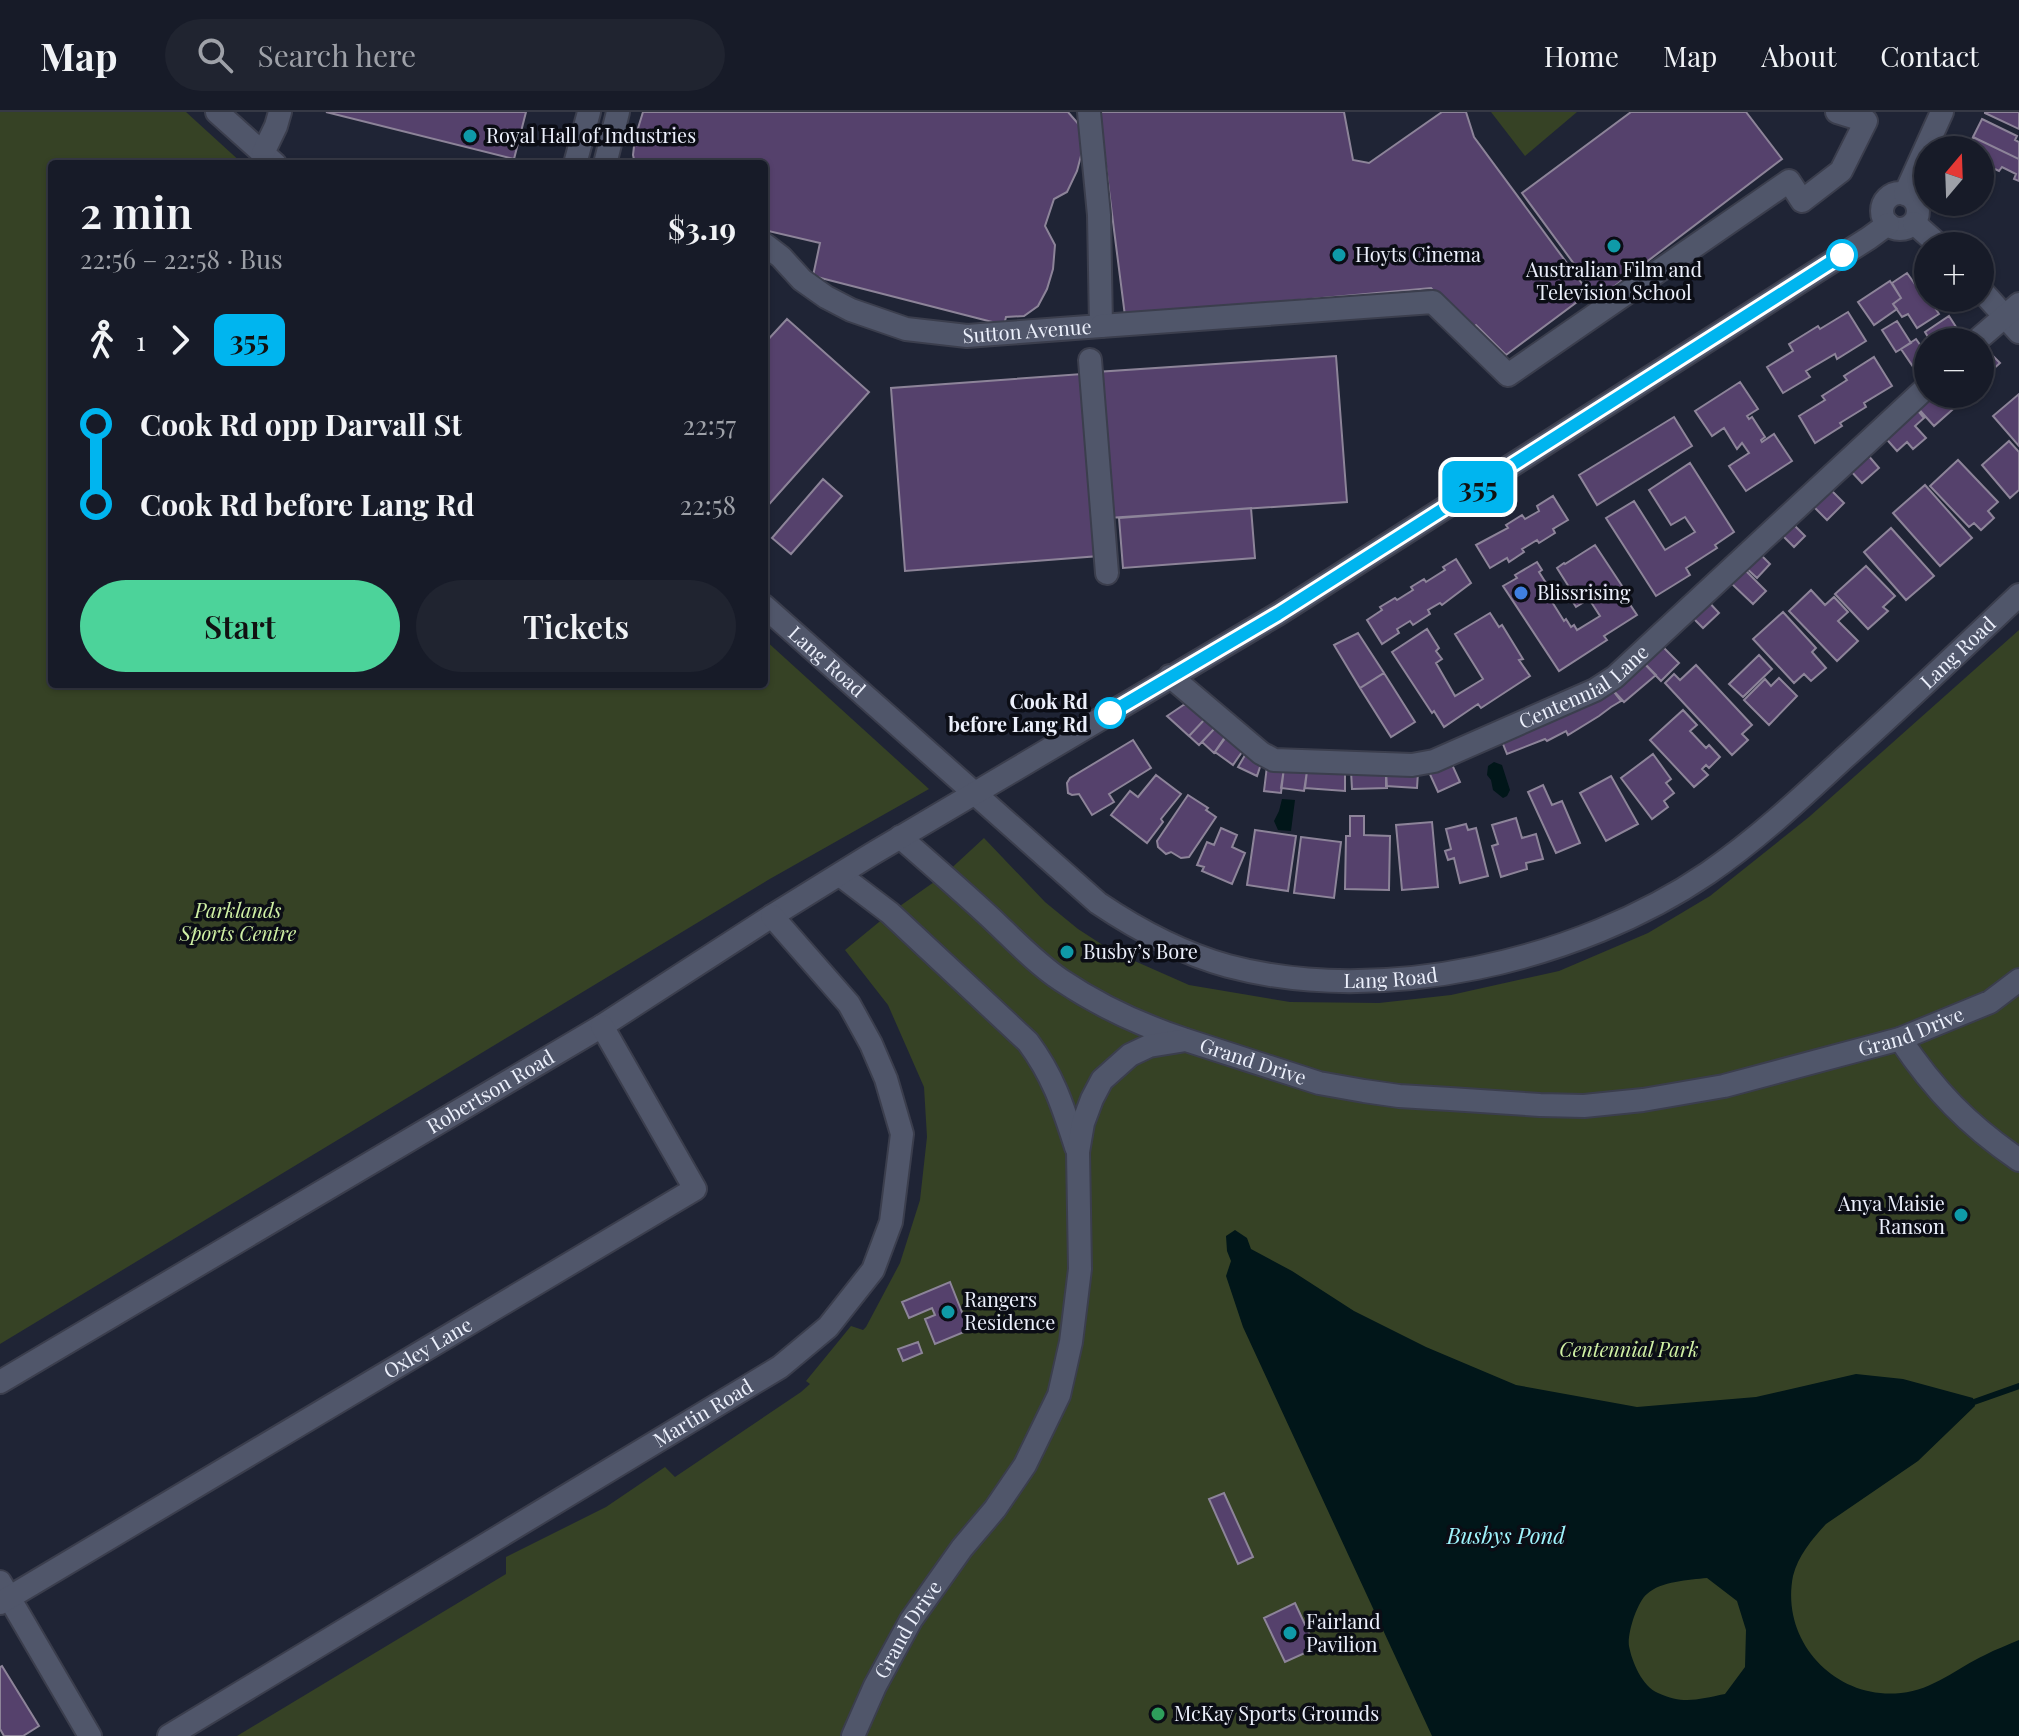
<!DOCTYPE html>
<meta charset="utf-8">
<style>
body{margin:0;font-family:"Playfair Display",serif;background:#202430;color:#f1f3f6;height:100vh;display:flex;flex-direction:column;font-size:30px;white-space:nowrap}
*{box-sizing:border-box;margin:0}
p{font-size:26px;color:#9ea1a8}
.icon{flex:none;width:44px;height:44px;fill:none;stroke:currentColor;stroke-width:2;stroke-linecap:round;stroke-linejoin:round}
.map{position:relative;flex:1;overflow:hidden}
.side{position:absolute;left:48px;top:48px;width:720px;height:528px;display:flex;flex-direction:column;background:#171b28;border-radius:8px;box-shadow:0 2px 6px #0004,0 0 0 2px #363945}
.side>*{flex:none}
.badge{padding:0 16px;border-radius:12px;font-size:28px;line-height:52px}
.needle{width:52px;rotate:19deg}
.buttons{position:absolute;left:1914px;top:24px;display:grid;gap:16px}
.buttons a{display:grid;place-items:center;width:80px;height:80px;border-radius:50%;background:#171b28;box-shadow:0 2px 6px #0004,0 0 0 2px #363945;font-size:40px}
.map>.badge{position:absolute;translate:-50% -50%;box-shadow:0 0 0 4px #fff}
.legs{display:flex;align-items:center;gap:12px;height:88px;padding:0 32px;font-size:26px}
.legs p{margin-inline-start:auto}
.headline{display:flex;align-items:center;justify-content:space-between;height:136px;padding:0 32px}
h1{font-size:44px;font-weight:600;line-height:60px}
.button{display:flex;gap:16px;margin-top:auto;padding:16px 32px}
.button a{flex:1;height:92px;border-radius:48px;background:#4cd39a;color:#111;font-size:32px;font-weight:600;line-height:92px;text-align:center}
.button a+a{background:#202430;color:#f1f3f6}
ul{padding:0 32px;list-style:none}
li{display:flex;align-items:center;gap:28px;height:80px;font-size:30px}
li i{display:grid;place-items:center;width:12px;height:100%;margin:0 10px;background:currentColor}
li i::after{content:'';width:20px;height:20px;margin:-10px;border:6px solid;border-radius:50%;background:#171b28}
li p{margin-inline-start:auto}
li:first-child i{background:linear-gradient(#0000 50%,currentColor 0)}
li:last-child i{background:linear-gradient(currentColor 50%,#0000 0)}
header{display:flex;align-items:center;gap:48px;box-sizing:border-box;height:112px;padding:0 40px;background:#171b28;border-bottom:2px solid #363945}
header strong{font-size:38px}
nav{display:flex;gap:44px;margin-inline-start:auto;font-size:28px}
.search{width:560px;height:72px;background:#202430;display:flex;align-items:center;gap:20px;box-sizing:border-box;padding:0 28px;border-radius:44px;color:#9ea1a8;font-size:30px}
.map>svg:first-child{display:block}
</style>
<header>
<strong>Map</strong>
<div class="search"><svg class="icon" aria-label="search" viewBox="0 0 24 24"><circle cx="10" cy="10" r="6"/><path d="M15 15l6 6"/></svg>Search here</div>
<nav><a>Home</a><a>Map</a><a>About</a><a>Contact</a></nav>
</header>
<div class="map">
<svg width="2019" height="1624" viewBox="0 0 2019 1624">
<rect width="100%" height="100%" fill="#1f2435"/>
<!-- green -->
<path fill="#364225" d="M0 0H186L243 52H52V572H764V527L929 677 768 768 0 1232Z
M1491 0H1577L1525 44Z
M2019 518V1624H237L506 1462V1445L606 1395 665 1355 675 1365 801 1280 810 1272 806 1269 851 1214 863 1218 866 1215 900 1151 920 1088 927 1025 924 975 888 893 845 838 890 801 944 763 984 726 1045 790 1078 817 1112 839 1189 873 1290 890 1379 891 1451 883 1559 859 1648 821 1710 784 1809 705Z"/>
<!-- water -->
<path fill="#011619" fill-rule="evenodd" d="M1494 650 1502 653 1510 678 1507 684 1503 686 1493 678 1491 668 1487 663 1488 654Z
M1282 687 1295 688 1291 719 1278 718 1274 709 1279 699Z
M1235 1118 1247 1126 1251 1137 1292 1159 1354 1199 1426 1235 1516 1273 1637 1295 1756 1285 1856 1262 1903 1267 1973 1286 1975 1294 1918 1349 1826 1412C1812 1427 1798 1444 1793 1464 1780 1530 1836 1588 1901 1581 1933 1578 1957 1556 1985 1543 1996 1537 2008 1533 2019 1528V1624H1432L1243 1215 1226 1164 1231 1149 1227 1139 1226 1124ZM1707 1466 1737 1489 1746 1518 1745 1555 1725 1582C1699 1587 1684 1593 1658 1581 1642 1574 1632 1550 1629 1534 1627 1522 1637 1490 1647 1482 1661 1469 1689 1468 1707 1466Z"/>
<g fill="none" stroke-linecap="round" stroke-linejoin="round">
<!-- stream -->
<path stroke="#011619" stroke-width="6" d="M1974 1290 2019 1274"/>
</g>
<!-- building -->
<path fill="#55416c" stroke="#8d8499" stroke-width="2" d="M326 0H526L514 47Z
M643 0H1068L1081 15 1082 40 1077 59 1067 80 1054 87 1045 114 1055 133 1053 157 1047 177 1038 194 1024 204 1006 205 1004 213 813 164 820 131 764 118V52H635L633 43 635 26Z
M1099 0H1344L1353 48 1369 51 1442 0H1466L1474 25 1589 181 1506 243 1476 213 1470 218 1431 176 1125 204Z
M1631 0H1746L1782 47 1599 186 1522 81Z
M2019 0V17L1985 1V0Z
M1982 7 2017 24 2015 28 2019 30V47L1973 25Z
M1973 25 2019 47V69L2014 67 2016 62 2002 55 1999 59 1980 50V38H1967Z
M1907 161 1917 175 1920 173 1939 202 1917 216 1908 202 1902 205 1893 192 1901 186 1892 171Z
M1890 169 1901 186 1893 192 1897 197 1874 213 1858 190Z
M1848 200 1866 229 1837 247 1835 242 1806 259 1810 265 1783 281 1767 255 1793 239 1789 232 1818 214 1820 217Z
M1949 204 1958 218 1939 230H1931L1925 220Z
M787 207 869 280 764 398V232Z
M1897 209 1911 231 1896 240 1882 218Z
M1916 227 1928 244V251L1916 259 1901 237Z
M1983 234 2000 251 1980 269V237Z
M1336 244 1347 390 1108 406 1096 260Z
M1874 245 1892 274 1864 291 1866 295 1840 311 1842 314 1815 331 1799 304 1825 288 1822 284 1847 268 1844 264Z
M1082 262 1099 444 905 459 891 276Z
M1740 270 1758 297 1747 304 1749 307 1752 305 1765 325 1761 328 1762 330 1774 322 1792 349 1746 379 1729 354 1749 341 1742 331 1737 337 1724 316 1712 324 1695 299Z
M1930 282H1968L1969 283 1934 314 1916 294Z
M2019 282V334L1993 304Z
M1914 294 1924 306 1915 314 1926 326 1913 337 1907 330 1897 339 1882 322Z
M1674 305 1692 334 1597 393 1579 363Z
M2009 329 2019 340V378L2010 386 1982 353Z
M1867 342 1879 356 1862 371 1849 357Z
M1958 348 1998 390 1988 399 1994 406 1981 418 1974 411 1969 415 1930 374Z
M1690 351 1734 420 1715 433 1717 436 1686 456 1690 463 1656 484 1606 406 1634 389 1665 438 1695 420 1685 405 1671 413 1649 378Z
M823 367 842 384 791 442 772 426Z
M1925 373 1972 426 1940 454 1893 401Z
M1830 377 1844 391 1827 408 1813 394Z
M1553 384 1568 408 1553 417 1555 421 1539 431 1537 428 1522 437 1524 440 1509 450 1507 446 1490 456 1476 433 1508 416 1506 413 1522 403 1525 407 1539 399 1537 394Z
M1251 396 1255 446 1123 456 1119 406Z
M1790 409 1805 424 1794 435 1779 420Z
M1891 416 1934 464 1906 488 1864 440Z
M1595 433 1630 486 1627 488 1637 503 1604 524 1607 528 1559 559 1503 474 1517 466 1515 463 1537 450 1542 458 1539 460 1553 482 1549 485 1564 509 1566 507 1571 515 1574 513 1577 518 1600 504 1589 487 1576 495 1564 476 1569 475 1557 456 1564 451 1565 452Z
M1757 439 1770 452 1757 466 1743 453Z
M1456 447 1471 471 1442 493 1440 491 1428 498 1430 502 1413 513 1410 509 1397 517 1399 521 1382 532 1367 508 1382 498 1380 495 1395 486 1397 488 1413 478 1411 475 1424 467 1426 470 1445 458 1443 455Z
M1866 454 1895 484 1883 495 1888 499 1868 517 1835 482Z
M1745 458 1766 479 1753 492 1732 472Z
M1811 478 1825 493 1834 485 1848 500 1838 509 1858 529 1837 549 1789 499Z
M1705 486 1719 501 1703 516 1689 502Z
M1783 500 1816 536 1812 540 1826 556 1811 569 1804 562 1794 571 1753 527Z
M1490 501 1499 515 1502 513 1523 547 1519 548 1530 564 1481 596 1478 592 1444 615 1434 599 1432 601 1392 540 1427 517 1439 536 1436 539 1442 547 1436 551 1455 584 1483 567 1455 522Z
M1358 521 1384 561 1360 576 1334 533Z
M1657 529 1679 551 1661 569 1639 546Z
M1759 543 1772 557 1743 585 1729 572Z
M1642 549 1656 563 1624 590 1610 575Z
M1696 553 1752 613 1742 622 1748 628 1732 643 1665 571 1674 562 1680 568Z
M1384 561 1415 610 1391 625 1360 576Z
M1779 566 1797 584 1769 613 1744 588 1765 567 1771 574Z
M1610 575 1621 589 1611 595 1599 604 1568 623 1566 619 1547 629 1545 627 1507 642 1501 627Z
M1185 592 1205 607 1189 624 1167 604Z
M1683 598 1697 613 1690 619 1706 636 1709 633 1720 645 1709 656 1706 653 1702 657 1708 663 1694 675 1650 628Z
M1205 607 1216 615 1199 633 1189 624Z
M1216 615 1227 622 1214 641 1202 630Z
M1226 625 1244 637 1233 653 1215 640Z
M1133 628 1151 656 1109 682 1114 690 1092 703 1079 682 1072 683 1068 681 1067 671 1070 666Z
M1248 638 1262 649 1257 664 1238 655Z
M1653 642 1671 667 1666 671 1674 681 1664 689 1668 695 1652 707 1621 666Z
M1450 648 1460 670 1438 680 1428 658Z
M1267 654 1284 656 1281 681 1264 679Z
M1284 656 1307 659 1304 679 1281 676Z
M1307 659 1345 660V679L1305 676Z
M1351 659H1386L1387 676 1352 677Z
M1386 659 1418 660 1417 676 1386 674Z
M1156 663 1181 682 1161 707 1163 710 1147 731 1111 703 1130 679 1138 685Z
M1611 664 1638 712 1606 729 1580 681Z
M1543 673 1552 693 1562 689 1580 731 1556 741 1528 680Z
M1188 683 1208 696 1206 698 1216 705 1189 745 1181 746 1171 740 1166 742 1158 735 1157 729Z
M1350 704H1364V723L1390 724 1389 778 1345 777 1346 724H1350Z
M1516 706 1522 726 1536 722 1543 747 1526 751 1527 757 1501 765 1492 734 1498 732 1492 713Z
M1432 710 1438 775 1402 778 1396 713Z
M1466 712 1468 718 1476 716 1488 764 1460 771 1454 746 1448 748 1445 739 1451 737 1446 717Z
M1221 716 1237 723 1232 735 1245 741 1232 772 1202 759 1204 755 1197 753 1207 730 1214 733Z
M1255 718 1296 724 1288 779 1247 773Z
M1301 725 1341 730 1334 786 1294 781Z
M950 1170 969 1218 935 1232 925 1207 935 1203 932 1196 909 1206 902 1190Z
M918 1230 922 1241 903 1249 898 1237Z
M1224 1381 1253 1445 1238 1452 1209 1387Z
M1295 1491 1316 1536 1285 1550 1264 1506Z
M2 1554 39 1614 23 1624H4L0 1617V1555Z"/>
<g fill="none" stroke-linecap="round" stroke-linejoin="round">
<defs>
<g id="minor">
<path d="M217 0 275 52"/>
<path d="M263 41 276 14 280 0"/>
<path d="M575 52 589 0"/>
<path d="M605 52 618 0"/>
<circle cx="1900" cy="99" r="18"/>
<path d="M1905 82 1942 0"/>
<path d="M1914 111 1940 134"/>
<path id="s1" d="M764 132 781 145 802 168 826 185 851 198 906 217 967 224 1101 214 1099 103 1089 0"/>
<path d="M1980 177 2019 220"/>
<path d="M1101 214 1433 190 1508 263 1789 69 1802 89 1841 59 1866 9 1837 0"/>
<path d="M1975 230 2019 192"/>
<path d="M1090 248 1107 461"/>
<path id="s2" d="M764 494 1098 791C1138 818 1181 841 1228 854 1381 895 1579 849 1708 761 1756 728 1799 688 1842 648 1902 594 1960 539 2019 483"/>
<path id="s3" d="M1170 564 1261 641 1274 648 1412 653 1434 649 1595 578 1615 565 1928 274"/>
<path d="M900 725C931 752 962 779 992 807 1014 828 1036 851 1061 868 1098 893 1141 913 1183 927"/>
<path d="M840 763 890 801 1028 930C1054 965 1063 995 1076 1035"/>
<path d="M1900 927C1935 979 1967 1012 2019 1048"/>
<path id="s4" d="M0 1270 602 914 772 804 872 742 1278 502 1869 126 1888 112"/>
<path d="M0 1470 90 1624"/>
<path id="s5" d="M0 1491 695 1077 602 914"/>
<path id="s6" d="M169 1624 780 1255 828 1215 873 1158 891 1110 902 1022 886 967 871 932 849 892 772 804"/>
<path id="s7" d="M853 1624 875 1574 911 1508 962 1436 995 1397 1025 1353 1059 1283 1071 1230 1080 1157 1078 1040 1083 1011 1092 987 1102 968 1130 943 1149 934 1186 928 1319 971 1364 979 1399 984 1450 987 1540 993 1584 994 1643 988 1724 974 1900 927 1990 890 2019 868"/>
</g>
</defs>
<!-- minor casing -->
<use href="#minor" stroke="#3b3e4d" stroke-width="26"/>
<!-- minor -->
<use href="#minor" stroke="#50566a" stroke-width="22"/>
</g>
<g fill="none" stroke-linecap="round" stroke-linejoin="round">
<defs>
<path id="line-1" d="M1110 601 1278 502 1842 143"/>
</defs>
<!-- line-1 casing -->
<use href="#line-1" stroke="#fff" stroke-width="18"/>
<!-- line-1 -->
<use href="#line-1" stroke="#00b5ef" stroke-width="12"/>
</g>
<!-- markers -->
<g fill="#0f9aa8" stroke="#0b0d15" stroke-width="3">
<circle cx="470" cy="24" r="8"/>
<circle cx="1614" cy="134" r="8"/>
<circle cx="1339" cy="143" r="8"/>
<circle cx="1067" cy="840" r="8"/>
<circle cx="1961" cy="1103" r="8"/>
<circle cx="948" cy="1200" r="8"/>
<circle cx="1290" cy="1521" r="8"/>
</g>
<g fill="#fff" stroke="#00b5ef" stroke-width="4">
<circle cx="1842" cy="143" r="14"/>
<circle cx="1110" cy="601" r="14"/>
</g>
<circle fill="#3f7fe0" stroke="#0b0d15" stroke-width="3" cx="1521" cy="481" r="8"/>
<circle fill="#2e9e5b" stroke="#0b0d15" stroke-width="3" cx="1158" cy="1602" r="8"/>
<g text-anchor="middle" stroke-width="7" stroke-linejoin="round" paint-order="stroke">
<!-- poi labels -->
<g font-size="20" fill="#ecf0fc" stroke="#0b0d15" text-anchor="start">
<text x="486" y="31">Royal Hall of Industries</text>
<text x="1355" y="150">Hoyts Cinema</text>
<text x="1614" y="165" text-anchor="middle">Australian Film and<tspan x="1614" dy="23">Television School</tspan></text>
<text x="1537" y="488">Blissrising</text>
<text x="1083" y="847">Busby’s Bore</text>
<text x="1945" y="1099" text-anchor="end">Anya Maisie<tspan x="1945" dy="23">Ranson</tspan></text>
<text x="964" y="1195">Rangers<tspan x="964" dy="23">Residence</tspan></text>
<text x="1306" y="1517">Fairland<tspan x="1306" dy="23">Pavilion</tspan></text>
<text x="1174" y="1609">McKay Sports Grounds</text>
</g>
<!-- street labels -->
<g font-size="20" fill="#ecf0fc" stroke="#0b0d15">
<text dy="7" stroke="none"><textPath href="#s1" startOffset="290">Sutton Avenue</textPath></text>
<text dy="7" stroke="none"><textPath href="#s2" startOffset="1428">Lang Road</textPath></text>
<text dy="7" stroke="none"><textPath href="#s2" startOffset="84">Lang Road</textPath></text>
<text dy="7" stroke="none"><textPath href="#s3" startOffset="462">Centennial Lane</textPath></text>
<text dy="7" stroke="none"><textPath href="#s2" startOffset="756">Lang Road</textPath></text>
<text dy="7" stroke="none"><textPath href="#s7" startOffset="1560">Grand Drive</textPath></text>
<text dy="7" stroke="none"><textPath href="#s7" startOffset="888">Grand Drive</textPath></text>
<text dy="7" stroke="none"><textPath href="#s4" startOffset="570">Robertson Road</textPath></text>
<text dy="7" stroke="none"><textPath href="#s5" startOffset="498">Oxley Lane</textPath></text>
<text dy="7" stroke="none"><textPath href="#s6" startOffset="624">Martin Road</textPath></text>
<text dy="7" stroke="none"><textPath href="#s7" startOffset="120">Grand Drive</textPath></text>
</g>
<!-- stop labels -->
<g font-size="20" font-weight="bold" fill="#ecf0fc" stroke="#0b0d15" text-anchor="end">
<text x="1088" y="597">Cook Rd<tspan x="1088" dy="23">before Lang Rd</tspan></text>
</g>
<!-- park labels -->
<g font-size="20" font-style="italic" fill="#d0f1a5" stroke="#0b0d15">
<text x="238" y="806">Parklands<tspan x="238" dy="23">Sports Centre</tspan></text>
<text x="1629" y="1245">Centennial Park</text>
</g>
<!-- water labels -->
<g font-size="22" font-style="italic" fill="#a0f5fe" stroke="#0b0d15">
<text x="1506" y="1432">Busbys Pond</text>
</g>
</g>
</svg>
<div class="buttons">
<a><svg class="needle" viewBox="-14 -14 28 28"><path d="M0-13l5 13h-10z" fill="#e53935"/><path d="M0 13l5-13h-10z" fill="#9ea1a8"/></svg></a>
<a>+</a>
<a>−</a>
</div>
<b class="badge" style="left:1478px;top:375px;background:#00b5ef;color:#111">355</b>
<section class="side">
<div class="headline"><div><h1>2 min</h1><p>22:56 – 22:58 · Bus</p></div><b>$3.19</b></div>
<div class="legs"><svg class="icon" aria-label="walk" viewBox="0 0 24 24"><circle cx="13" cy="4" r="2"/><path d="M13 8l-2 6 4 7M11 14l-3 7M7 12l3-4h3l4 4"/></svg>1<svg class="icon" aria-label="forward" viewBox="0 0 24 24"><path d="M9 5l7 7-7 7"/></svg><b class="badge" style="background:#00b5ef;color:#111">355</b></div>
<ul>
<li><i style="color:#00b5ef"></i><b>Cook Rd opp Darvall St</b><p>22:57</p></li>
<li><i style="color:#00b5ef"></i><b>Cook Rd before Lang Rd</b><p>22:58</p></li>
</ul>
<div class="button"><a>Start</a><a>Tickets</a></div>
</section>
</div>
